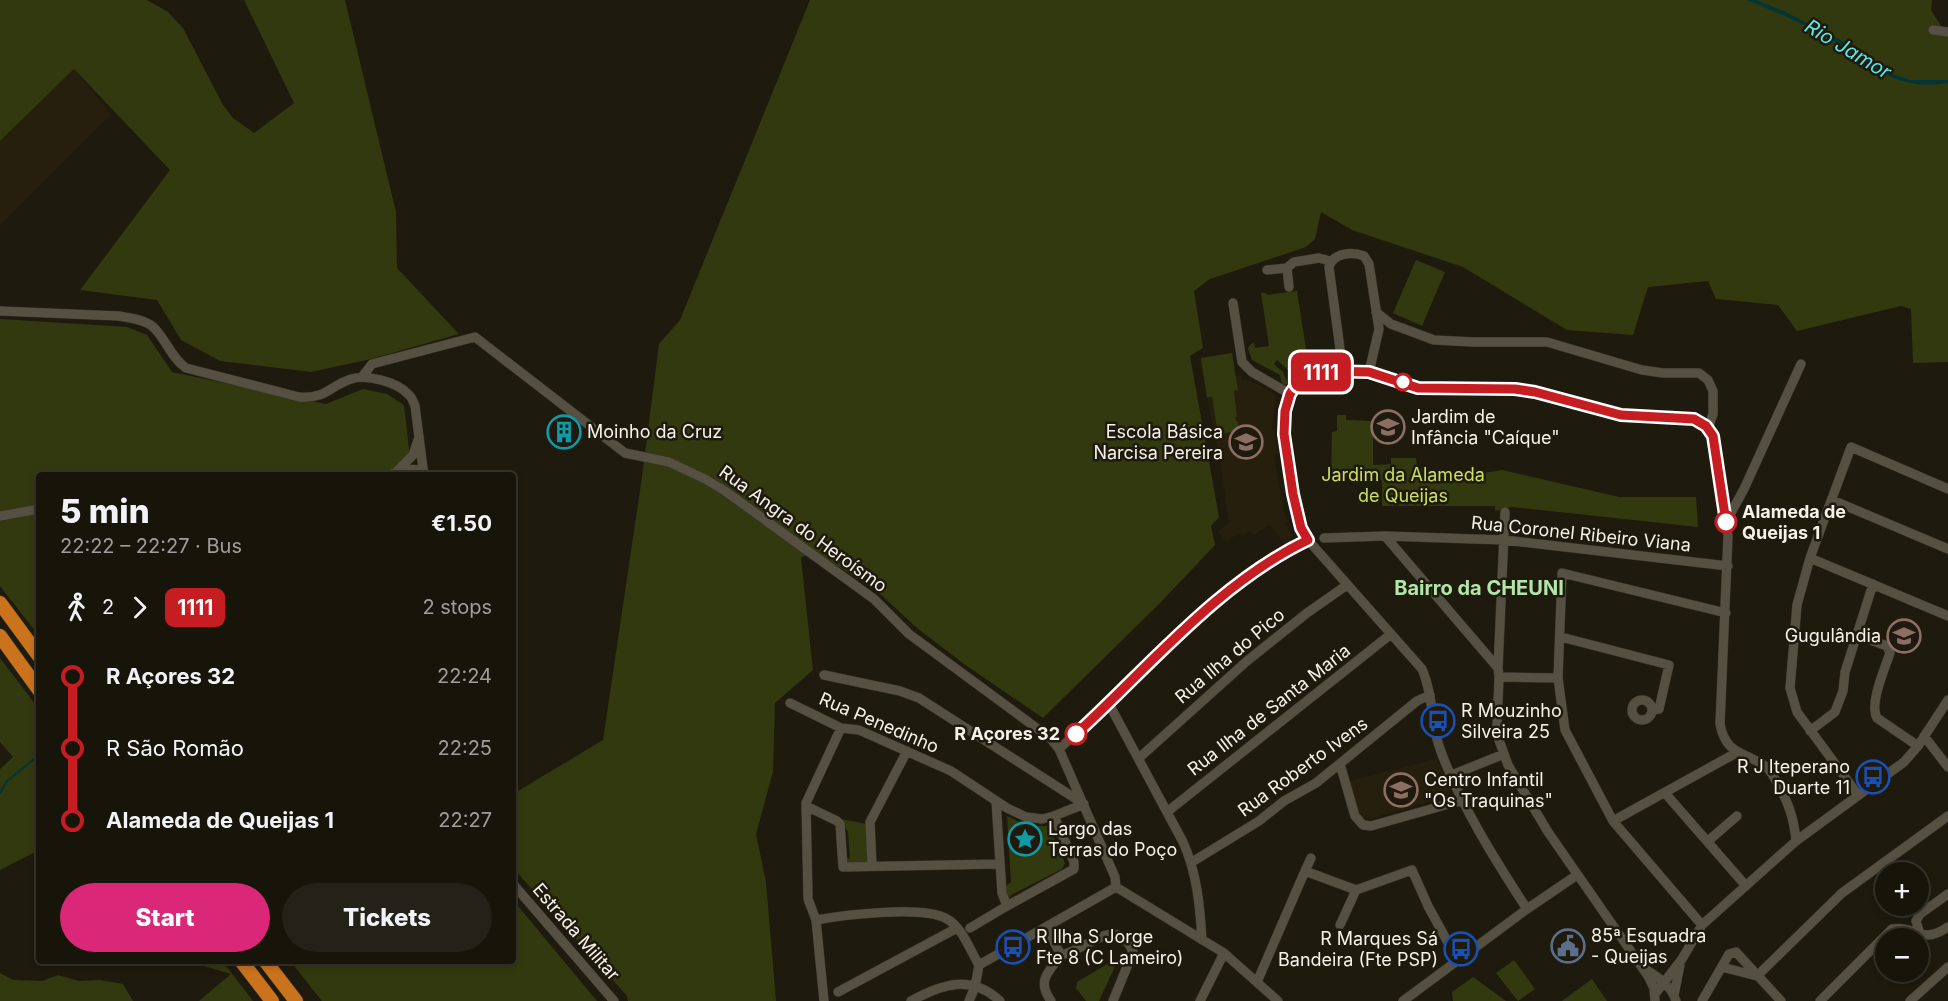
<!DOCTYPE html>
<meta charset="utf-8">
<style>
body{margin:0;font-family:Inter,sans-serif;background:#242118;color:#f1f3f6;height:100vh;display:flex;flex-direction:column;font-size:22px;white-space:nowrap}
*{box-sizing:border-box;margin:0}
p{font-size:20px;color:#9e9e9c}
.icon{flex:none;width:33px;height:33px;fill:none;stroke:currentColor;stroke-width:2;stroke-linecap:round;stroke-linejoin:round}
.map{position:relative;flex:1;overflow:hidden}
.details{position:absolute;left:36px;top:472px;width:480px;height:492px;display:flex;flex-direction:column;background:#17140a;border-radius:6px;box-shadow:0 3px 9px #0003,0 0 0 2px #36332b}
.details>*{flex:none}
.badge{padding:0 12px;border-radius:9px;font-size:21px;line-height:39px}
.tools{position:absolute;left:1875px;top:862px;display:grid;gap:12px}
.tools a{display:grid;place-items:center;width:54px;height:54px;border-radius:50%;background:#17140a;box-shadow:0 3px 9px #0003,0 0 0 2px #36332b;font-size:30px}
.map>.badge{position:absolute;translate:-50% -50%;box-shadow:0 0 0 3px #fff}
.legs{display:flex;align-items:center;gap:9px;height:66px;padding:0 24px;font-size:20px}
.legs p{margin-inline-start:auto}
.head{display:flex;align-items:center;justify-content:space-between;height:102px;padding:0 24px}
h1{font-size:33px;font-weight:800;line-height:45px}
.primary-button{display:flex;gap:12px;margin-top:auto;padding:12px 24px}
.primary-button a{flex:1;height:69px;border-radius:36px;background:#db2777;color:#fff;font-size:24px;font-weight:800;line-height:69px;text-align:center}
.primary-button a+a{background:#242118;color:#f1f3f6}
ul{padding:0 24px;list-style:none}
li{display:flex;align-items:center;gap:21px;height:72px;font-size:22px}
li i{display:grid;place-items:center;width:9px;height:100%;margin:0 8px;background:currentColor}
li i::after{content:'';width:15px;height:15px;margin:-8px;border:4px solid;border-radius:50%;background:#17140a}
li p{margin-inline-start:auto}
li:first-child i{background:linear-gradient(#0000 50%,currentColor 0)}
li:last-child i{background:linear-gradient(currentColor 50%,#0000 0)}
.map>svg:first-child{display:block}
</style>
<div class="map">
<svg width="1948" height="1001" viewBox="0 0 1948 1001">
<rect width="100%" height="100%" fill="#1f1a0e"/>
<!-- built -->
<path fill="#271f0d" d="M74 69 111 114 0 226V141Z
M1232 353 1236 376 1241 375V380L1246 379 1263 387 1276 395 1272 430H1274L1278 454 1274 455 1285 516 1288 521 1285 524 1292 534 1290 543 1286 546 1270 525 1253 535 1250 531 1242 536 1239 533 1226 542 1218 531 1230 522 1228 519 1221 466 1199 358Z
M1895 623 1922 633 1892 649 1889 643Z
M1436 759 1451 788 1450 796 1369 819 1360 817 1349 781Z"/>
<!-- green -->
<path fill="#32390f" d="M0 0H147L168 12 183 28 223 105 233 118 254 133 294 103 244 0H345L396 212 397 268 459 334 371 359 311 372 220 361 181 340 157 300 80 290 170 170 74 69 0 141Z
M810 0H1932L1931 10 1948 37V362L1913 363 1911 309 1901 306 1797 331 1778 305 1716 299 1708 281 1648 287 1633 335 1567 330 1463 267 1352 230 1321 212 1315 239 1306 247 1210 279 1194 291 1203 348 1190 356 1219 517 1211 526 1215 545 1160 603 1043 718 964 664 917 628 879 593 813 550 801 558 813 670 775 703 773 772 756 834 766 882 776 1001H628L627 996 513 868V794L603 740 642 477 659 344 680 320Z
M1416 260 1445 272 1422 326 1393 313Z
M1297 291 1307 356 1315 359 1334 356 1337 362 1335 365 1309 369 1297 375 1294 371 1290 372 1277 360 1274 364 1283 372 1288 384 1285 385 1282 384 1280 375 1252 360 1248 348 1251 344 1254 343 1255 348 1269 346 1261 293H1266L1267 295Z
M0 319 127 327 147 335 172 372 326 404 363 389 387 394 404 405 412 475 39 476V636L0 586Z
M1232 353 1238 390 1234 391 1237 417H1235L1236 421 1238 422 1239 431 1218 434 1212 397H1207L1201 358Z
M1337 415H1346V420L1373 421V465L1391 464V458H1416L1417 468 1471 475 1502 470 1619 497H1696L1698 527 1512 507 1495 511V506H1382V481L1373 475H1331L1332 432 1337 431Z
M0 658 39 709V850L0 870V769L13 757 0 742Z
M1007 816 1027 826H1049L1065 863 1062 869 1011 895 1010 898 1006 896 1005 887 1011 882Z
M841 819 867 824V862L847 864 845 856 850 859 848 831 843 826Z
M513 900 597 1001H322L291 962H513Z
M1114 960 1117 962 1099 1001H1086L1076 988 1077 982Z
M1514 960 1535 989 1518 1001 1496 973Z
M190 962H223L253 1001H199L231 974Z
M0 973 13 980 42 981 58 975 79 981 100 980 123 984 133 1001H0Z
M1473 977 1506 1001H1453L1452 992Z
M1592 979 1607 1001H1562Z"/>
<!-- water -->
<path fill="#023535" d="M1746 0H1756L1786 12 1842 41 1882 70 1910 80H1948V83C1892 92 1874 63 1831 39 1803 24 1775 11 1746 0Z"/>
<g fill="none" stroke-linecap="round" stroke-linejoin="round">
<!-- stream -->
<path stroke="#023535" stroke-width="2" d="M0 793 7 781 39 755"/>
<defs>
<path id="minor" d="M1933 30 1948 32
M1287 268 1289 287
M1267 270 1287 268 1294 262 1319 258 1330 261
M1233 303 1242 362 1252 372 1290 394
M0 311 119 316C129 318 143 319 152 326 166 338 170 357 186 368L299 397C327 399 329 386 351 379 367 374 397 382 408 394 412 397 413 401 415 406L424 476
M1376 312 1391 324 1434 340 1473 342H1547L1642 370 1663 373H1699L1708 380 1713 391V414L1708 429
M1343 371 1329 267C1333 253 1352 251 1364 256L1369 264 1379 329 1369 372
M362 377 372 364 475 337 625 453 669 462 705 479 725 491 874 599 909 634 1050 738 1059 749 1115 877 1116 887 1224 953 1278 1001
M397 471 413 455 418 440
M387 476 404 469 423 470
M1832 500 1948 549
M0 516 39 509
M1726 522 1744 489 1801 364
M1324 538 1385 536
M1810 558 1948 616
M1857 635 1887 646 1890 653C1885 668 1869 704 1877 718L1918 746
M1561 637 1669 665 1659 709 1652 710
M1498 668 1505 512
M824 675 900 691 919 698 1084 804
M1499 677 1497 725 1499 740 1508 765 1548 832 1648 976 1654 988 1655 1001
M1558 678 1499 677 1498 668 1385 536 1504 540 1728 566
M1632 710a10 10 0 1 1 20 0a10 10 0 1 1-20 0Z
M790 703 841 728 859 730 951 771 1007 808 1026 817 1042 819 1054 816 1084 804
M1109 704 1183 842C1197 873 1200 906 1202 940
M1810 731 1835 712 1843 691 1845 672 1873 584
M1924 736 1948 767
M1059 749C1090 721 1120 693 1150 664 1199 617 1247 570 1308 540
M1139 758 1247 661 1307 613 1347 585
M1340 764 1355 816 1363 825 1371 826 1463 800
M1452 775 1504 754
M1665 793 1746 886
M1858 795 1797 712 1790 688 1797 605 1810 558 1851 447 1948 489
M996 801 1002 893 1007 906 1074 869V862L1054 816
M806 806 837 821 840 824 843 867 999 864
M1167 812 1391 634
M1613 821 1736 753
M1708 841 1737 816
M1192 862 1259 821 1284 801 1316 783 1417 701 1430 695
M872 865 870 822 907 751
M1305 871 1311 858
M513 884 614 1001
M1527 909C1495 860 1458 801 1439 746 1431 721 1433 694 1422 669L1308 540 1301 528 1293 494 1284 434 1285 411 1290 394 1298 382 1310 374 1325 371 1369 372 1418 388 1515 389 1552 395 1621 415 1697 420 1708 429 1714 440 1728 536 1720 724C1726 755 1743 751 1765 766 1771 770 1774 778 1778 784 1789 804 1794 819 1796 841
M816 920C844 915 923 905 947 919 962 927 970 950 979 965
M1340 925 1356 890
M1702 925 1613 821 1565 730 1558 678 1562 573 1726 613
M1046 927 1061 955
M970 928 1007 906
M1920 934 1916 921 1920 914 1948 894
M1722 967 1757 976
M1645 969C1658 977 1671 985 1676 1001
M1757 976 1842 893 1948 816
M1257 982 1305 871 1356 890 1412 870 1428 906 1458 961
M838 992 957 928
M1655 994 1682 959 1702 925 1796 841 1904 762 1918 746 1948 700
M1674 995 1680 965
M824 1001 816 920 808 899 806 803 841 728
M911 1001C942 984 971 974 1000 1001
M969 1001 975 987 979 965 1116 887
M1051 1001C1036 980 1049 972 1061 955 1088 950 1116 913 1133 952L1113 1001
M1200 1001 1224 953
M1403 1001 1527 909 1577 875
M1702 1001 1729 954 1736 952 1781 1001
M1820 1001 1892 929C1917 925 1920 946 1948 927
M1910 1001 1948 967"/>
<path id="highway" d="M0 603 39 656
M0 636 39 690
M242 962 272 1001
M266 962 296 1001"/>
</defs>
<!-- minor casing -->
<use href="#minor" stroke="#38342f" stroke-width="10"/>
<!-- highway casing -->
<use href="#highway" stroke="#38342f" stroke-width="15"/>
<!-- minor -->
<use href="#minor" stroke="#555042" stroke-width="9"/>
<!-- highway -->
<use href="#highway" stroke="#cb731c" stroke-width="14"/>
</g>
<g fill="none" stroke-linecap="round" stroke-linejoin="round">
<defs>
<path id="line-1" d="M1076 734C1149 667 1218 583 1308 540L1301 528 1293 494 1284 434 1285 411 1290 394 1298 382 1310 374 1325 371 1369 372 1418 388 1515 389 1535 392 1621 415 1694 419 1706 426 1713 436 1726 522"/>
</defs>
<!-- line-1 casing -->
<use href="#line-1" stroke="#fff" stroke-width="14"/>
<!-- line-1 -->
<use href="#line-1" stroke="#c61d23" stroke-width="9"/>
</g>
<!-- icons -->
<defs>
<symbol id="school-ring" viewBox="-11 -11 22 22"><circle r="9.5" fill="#1f1a0e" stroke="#8d6e63" stroke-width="1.5"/><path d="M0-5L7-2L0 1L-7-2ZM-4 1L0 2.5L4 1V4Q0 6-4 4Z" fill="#8d6e63"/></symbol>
<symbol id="building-ring" viewBox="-11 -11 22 22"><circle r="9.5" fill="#1f1a0e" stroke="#0f9aa8" stroke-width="1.5"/><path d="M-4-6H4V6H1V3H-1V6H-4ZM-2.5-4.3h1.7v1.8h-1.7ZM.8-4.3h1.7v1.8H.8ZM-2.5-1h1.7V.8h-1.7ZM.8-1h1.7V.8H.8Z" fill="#0f9aa8"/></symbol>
<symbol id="bus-ring" viewBox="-11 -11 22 22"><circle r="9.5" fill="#1f1a0e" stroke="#1a4fb4" stroke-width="1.5"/><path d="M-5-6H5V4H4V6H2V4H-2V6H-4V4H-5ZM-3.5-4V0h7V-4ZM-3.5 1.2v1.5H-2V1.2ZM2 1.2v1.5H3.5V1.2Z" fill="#1a4fb4"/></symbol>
<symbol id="sight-ring" viewBox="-11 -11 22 22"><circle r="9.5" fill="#1f1a0e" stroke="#0f9aa8" stroke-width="1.5"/><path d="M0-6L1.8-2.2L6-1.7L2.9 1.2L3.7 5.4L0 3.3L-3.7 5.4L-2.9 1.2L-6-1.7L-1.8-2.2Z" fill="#0f9aa8"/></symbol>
<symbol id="civic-ring" viewBox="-11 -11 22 22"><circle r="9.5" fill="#1f1a0e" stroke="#5c6f8a" stroke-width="1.5"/><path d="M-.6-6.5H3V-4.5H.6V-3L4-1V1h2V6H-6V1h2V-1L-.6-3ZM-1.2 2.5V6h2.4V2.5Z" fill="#5c6f8a"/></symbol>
</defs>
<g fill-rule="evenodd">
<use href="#school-ring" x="1369" y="408" width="38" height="38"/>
<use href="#building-ring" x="545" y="413" width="38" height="38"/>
<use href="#school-ring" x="1227" y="423" width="38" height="38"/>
<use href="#school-ring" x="1885" y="617" width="38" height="38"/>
<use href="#bus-ring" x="1419" y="702" width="38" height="38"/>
<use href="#bus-ring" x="1854" y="758" width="38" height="38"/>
<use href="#school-ring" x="1382" y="771" width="38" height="38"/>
<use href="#sight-ring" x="1006" y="820" width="38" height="38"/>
<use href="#civic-ring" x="1549" y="927" width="38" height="38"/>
<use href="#bus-ring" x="994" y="928" width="38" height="38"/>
<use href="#bus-ring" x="1442" y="930" width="38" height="38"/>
</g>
<!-- markers -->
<g fill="#fff" stroke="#c61d23" stroke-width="3">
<circle cx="1403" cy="382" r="8"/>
<circle cx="1726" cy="522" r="10"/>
<circle cx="1076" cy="734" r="10"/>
</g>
<g text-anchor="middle" stroke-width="5" stroke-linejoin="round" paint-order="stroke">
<!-- poi labels -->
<g font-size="18" fill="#f6f2ea" stroke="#1f1a0e" text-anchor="start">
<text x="1411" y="423">Jardim de<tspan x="1411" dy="21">Infância "Caíque"</tspan></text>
<text x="587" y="438">Moinho da Cruz</text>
<text x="1223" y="438" text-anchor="end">Escola Básica<tspan x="1223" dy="21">Narcisa Pereira</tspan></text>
<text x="1881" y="642" text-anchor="end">Gugulândia</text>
<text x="1461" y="717">R Mouzinho<tspan x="1461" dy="21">Silveira 25</tspan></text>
<text x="1850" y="773" text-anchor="end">R J Iteperano<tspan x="1850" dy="21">Duarte 11</tspan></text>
<text x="1424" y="786">Centro Infantil<tspan x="1424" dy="21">"Os Traquinas"</tspan></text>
<text x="1048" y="835">Largo das<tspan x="1048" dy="21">Terras do Poço</tspan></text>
<text x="1591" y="942">85ª Esquadra<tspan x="1591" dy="21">- Queijas</tspan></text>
<text x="1036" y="943">R Ilha S Jorge<tspan x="1036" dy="21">Fte 8 (C Lameiro)</tspan></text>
<text x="1438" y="945" text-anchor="end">R Marques Sá<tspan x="1438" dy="21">Bandeira (Fte PSP)</tspan></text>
</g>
<!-- park labels -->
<g font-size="18" fill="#cbe061" stroke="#1f1a0e">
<text x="1403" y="481">Jardim da Alameda<tspan x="1403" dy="21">de Queijas</tspan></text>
</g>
<!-- stop labels -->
<g font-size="18" font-weight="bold" fill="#f6f2ea" stroke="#1f1a0e" text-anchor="start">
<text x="1742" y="518">Alameda de<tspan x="1742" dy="21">Queijas 1</tspan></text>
<text x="1060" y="740" text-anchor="end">R Açores 32</text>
</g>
<!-- street labels -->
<g font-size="18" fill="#f6f2ea" stroke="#1f1a0e">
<text transform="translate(803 529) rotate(36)" y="6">Rua Angra do Heroísmo</text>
<text transform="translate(1581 534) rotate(6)" y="6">Rua Coronel Ribeiro Viana</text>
<text transform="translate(1230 656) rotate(-40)" y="6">Rua Ilha do Pico</text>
<text transform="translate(1269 710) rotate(-38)" y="6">Rua Ilha de Santa Maria</text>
<text transform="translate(879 723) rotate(23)" y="6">Rua Penedinho</text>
<text transform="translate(1303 767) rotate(-36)" y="6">Rua Roberto Ivens</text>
<text transform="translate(576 932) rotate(49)" y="6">Estrada Militar</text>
</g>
<!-- water labels -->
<g font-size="20" font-style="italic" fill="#57e9eb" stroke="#1f1a0e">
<text transform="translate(1848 49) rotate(31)" y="7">Rio Jamor</text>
</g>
<!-- neighbourhood labels -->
<g font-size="20" font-weight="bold" fill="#b2e6a7" stroke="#1f1a0e">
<text x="1479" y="595">Bairro da CHEUNI</text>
</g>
</g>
</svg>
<div class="tools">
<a>+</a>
<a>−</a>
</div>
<b class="badge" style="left:1321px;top:372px;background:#c61d23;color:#fff">1111</b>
<section class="details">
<div class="head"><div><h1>5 min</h1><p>22:22 – 22:27 · Bus</p></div><b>€1.50</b></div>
<div class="legs"><svg class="icon" aria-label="walk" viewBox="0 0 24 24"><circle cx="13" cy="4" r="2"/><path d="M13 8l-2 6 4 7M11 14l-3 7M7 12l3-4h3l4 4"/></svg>2<svg class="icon" aria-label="forward" viewBox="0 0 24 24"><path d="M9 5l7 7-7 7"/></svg><b class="badge" style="background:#c61d23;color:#fff">1111</b><p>2 stops</p></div>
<ul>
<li><i style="color:#c61d23"></i><b>R Açores 32</b><p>22:24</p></li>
<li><i style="color:#c61d23"></i><span>R São Romão</span><p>22:25</p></li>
<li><i style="color:#c61d23"></i><b>Alameda de Queijas 1</b><p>22:27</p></li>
</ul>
<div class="primary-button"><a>Start</a><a>Tickets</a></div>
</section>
</div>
